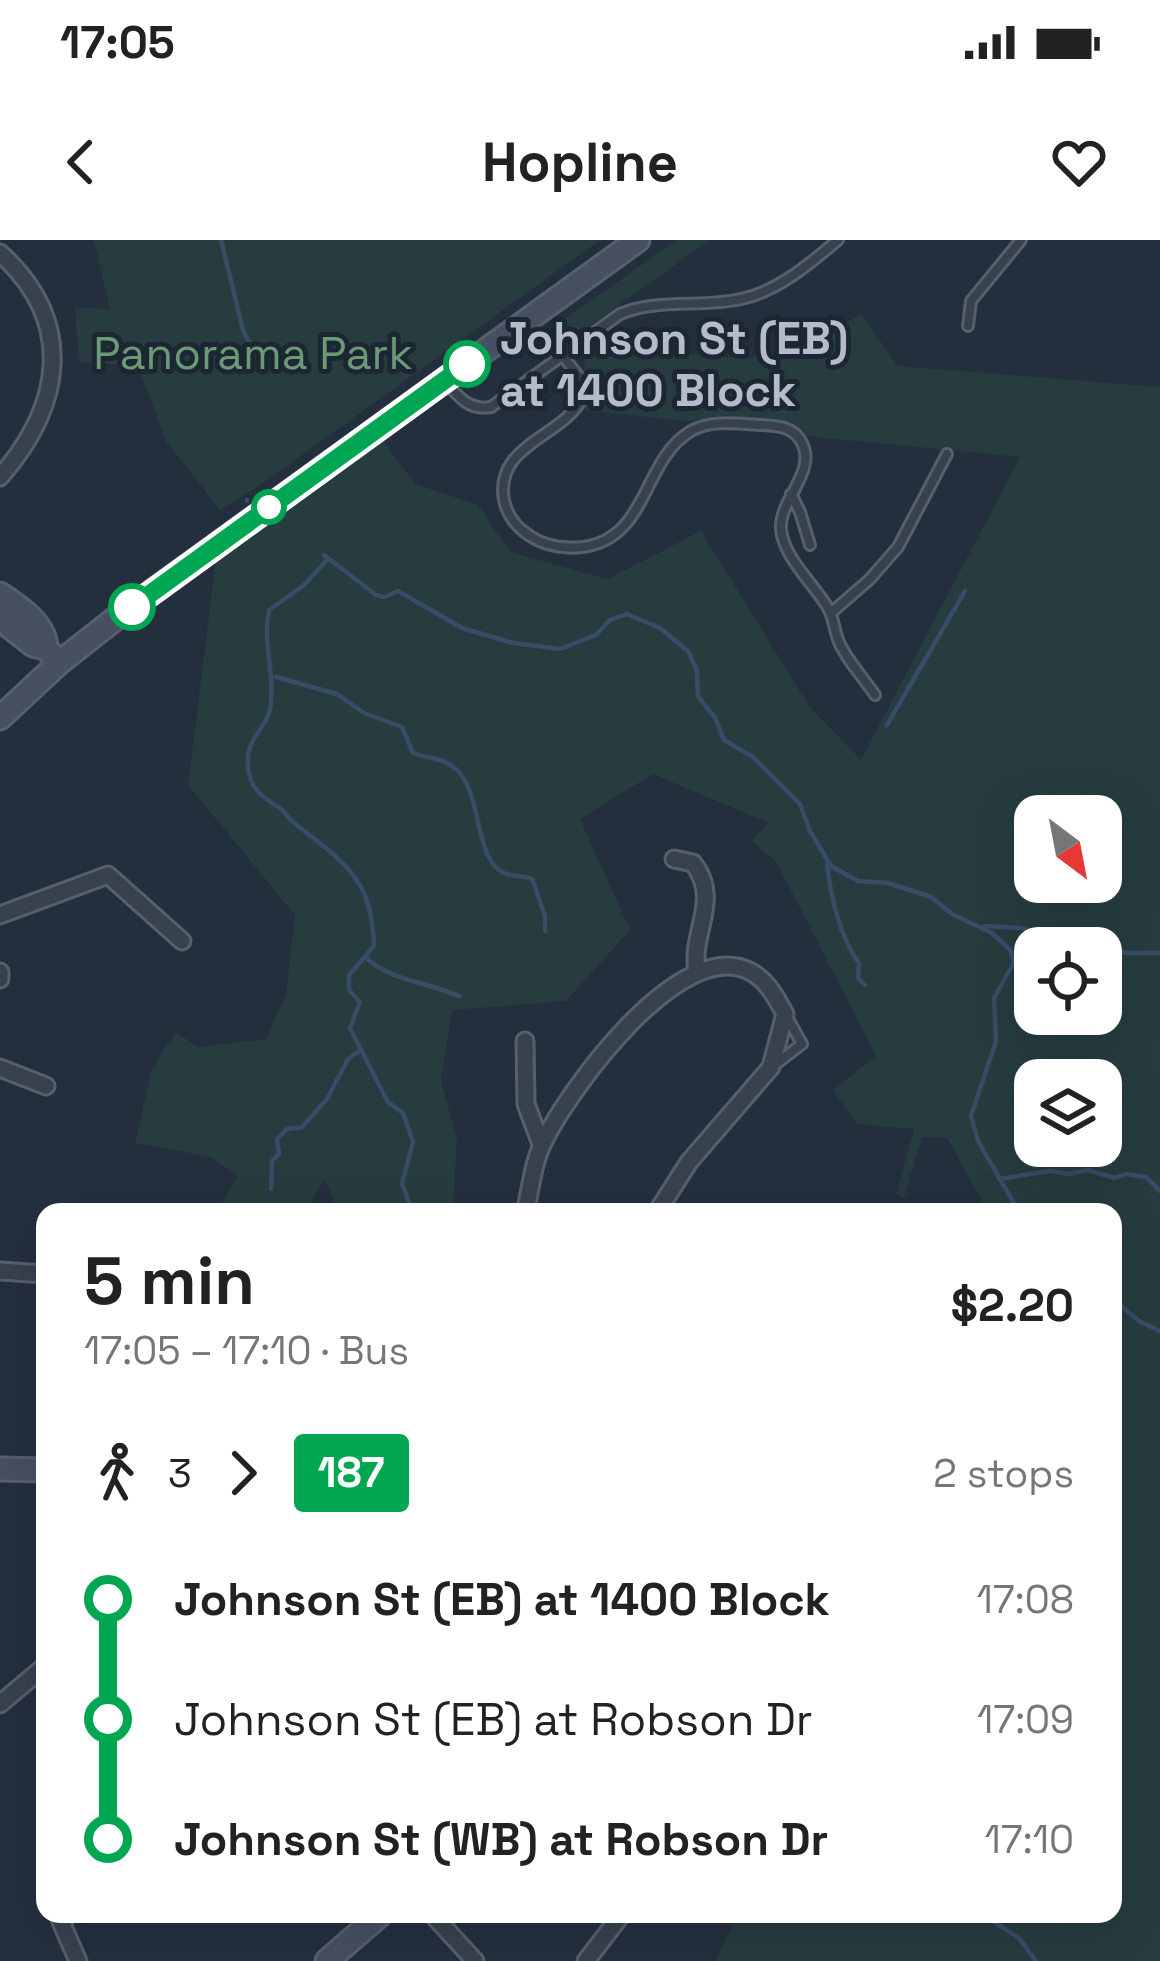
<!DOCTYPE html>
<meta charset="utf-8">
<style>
body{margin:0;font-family:"Space Grotesk",sans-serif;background:#f2f2f2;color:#222;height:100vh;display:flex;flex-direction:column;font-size:45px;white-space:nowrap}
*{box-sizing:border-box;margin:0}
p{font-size:39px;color:#767676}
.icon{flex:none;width:66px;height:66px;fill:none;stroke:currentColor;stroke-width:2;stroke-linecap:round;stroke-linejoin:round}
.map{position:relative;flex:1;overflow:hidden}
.side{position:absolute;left:36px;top:963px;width:1086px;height:720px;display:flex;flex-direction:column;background:#fff;border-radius:24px;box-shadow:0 12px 48px #0002}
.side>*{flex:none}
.badge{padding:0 24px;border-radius:9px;font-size:42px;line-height:78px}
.needle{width:78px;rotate:148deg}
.buttons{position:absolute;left:1014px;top:555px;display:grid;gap:24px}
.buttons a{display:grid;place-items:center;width:108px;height:108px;border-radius:24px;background:#fff;box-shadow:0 12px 48px #0002;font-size:60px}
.map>.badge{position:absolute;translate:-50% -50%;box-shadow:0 0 0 6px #fff}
.legs{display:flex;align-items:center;gap:18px;height:132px;padding:0 48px;font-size:39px}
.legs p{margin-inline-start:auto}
.head{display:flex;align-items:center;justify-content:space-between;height:204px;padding:0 48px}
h1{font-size:66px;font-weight:700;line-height:90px}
ul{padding:0 48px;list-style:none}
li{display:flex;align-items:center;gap:42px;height:120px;font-size:45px}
li i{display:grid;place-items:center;width:18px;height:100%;margin:0 15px;background:currentColor}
li i::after{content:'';width:30px;height:30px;margin:-15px;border:9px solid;border-radius:50%;background:#fff}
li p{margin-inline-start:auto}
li:first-child i{background:linear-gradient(#0000 50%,currentColor 0)}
li:last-child i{background:linear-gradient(currentColor 50%,#0000 0)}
.status{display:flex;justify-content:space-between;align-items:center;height:84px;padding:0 60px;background:#fff;direction:ltr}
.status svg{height:33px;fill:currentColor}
header{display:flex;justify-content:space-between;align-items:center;height:156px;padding:0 48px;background:#fff;font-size:54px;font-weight:700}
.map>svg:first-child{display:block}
</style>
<div class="status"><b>17:05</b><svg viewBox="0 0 49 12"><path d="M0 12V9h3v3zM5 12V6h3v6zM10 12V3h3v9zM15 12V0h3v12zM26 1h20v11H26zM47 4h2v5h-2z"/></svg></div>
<header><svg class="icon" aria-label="back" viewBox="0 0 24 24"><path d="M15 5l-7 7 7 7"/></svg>Hopline<svg class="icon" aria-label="heart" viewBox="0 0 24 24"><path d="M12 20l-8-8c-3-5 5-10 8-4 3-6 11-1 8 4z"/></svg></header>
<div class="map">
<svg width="1160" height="1721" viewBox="0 0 1160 1721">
<rect width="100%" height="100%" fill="#242f3e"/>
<!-- green -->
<path fill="#263c3f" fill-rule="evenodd" d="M94 0H600L259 246 220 270 166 201 138 126 79 122 75 68 110 69Z
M677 0H710L563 105 548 91Z
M861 74 898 126 1160 147V1721H715L738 1674H1113V972H988L947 898 922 897 904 958 896 955 914 889 857 884 833 850 876 816 777 623 751 600 769 583 653 534 580 579 630 690 566 761 452 770 441 842 457 898 453 972H339L324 939 306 972H216L238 937 212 917 135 903 152 828 176 792 198 807 266 799 286 754 295 675 188 545 216 319 383 201 415 244 478 265 510 312 608 339 701 291 809 466 861 520 1020 217 805 196 793 185 775 179 721 176 694 182 583 170 590 158 584 130 586 107 747 118 806 107ZM1035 576H1101V642H1035ZM1035 708H1101V774H1035ZM1035 840H1101V906H1035Z"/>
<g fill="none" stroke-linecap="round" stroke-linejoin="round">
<!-- stream -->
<path stroke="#394c67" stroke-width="4.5" d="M221 0 243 90 254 112
M247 260V261
M324 315 376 355 384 357 398 351 462 388 513 403 560 409 596 395 610 380 627 374 660 388 688 411 697 431 698 456 715 478 724 500 753 517 800 564 809 589 831 626 858 641 888 643 931 657 952 674 992 693 1010 710 1014 722 994 758 996 801 971 876 978 901 1019 972
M327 320 303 346 269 370C262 404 276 435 270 470 265 490 245 498 248 528 251 552 265 558 281 569 286 573 288 578 293 582 342 622 372 635 374 706L349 735V750L360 762 350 788 388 862 403 873 408 887 413 902 402 944 413 972
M276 437 337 454 364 473 402 487 413 513C429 519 443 517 457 530 483 556 474 619 504 633 512 637 523 635 532 639L545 676V691
M887 485 965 351
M827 623C830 654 840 698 859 723L858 738 865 745
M985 686 1021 688 1073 705 1092 703 1126 713H1160
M365 717C393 742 425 741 459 756
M999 939 1050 931 1069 934 1087 930 1115 938 1126 934 1146 937 1160 951
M271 949 272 921 279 914 277 899 287 889 302 887 327 859 348 819 359 811
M1113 1059 1139 1081 1160 1091
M982 1674 1019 1698 1036 1721"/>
<defs>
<path id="lane" d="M968 86 971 61 1021 0
M562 115 580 138 583 157C564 197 494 204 504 260 507 275 517 288 530 296 545 306 564 309 583 307 649 298 642 220 691 191 713 179 739 184 763 185 779 186 794 187 802 203 817 232 779 260 781 289 783 317 814 344 828 368 834 378 834 391 839 402 847 421 864 438 875 455
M446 142C458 157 470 171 491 167L620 74C659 58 701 68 741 59 779 51 809 24 838 0
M791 254 800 272 810 305
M831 373 870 339 898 307 947 214
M772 827 802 804 787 777"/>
<path id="street" d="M0 13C76 82 63 165 0 237
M674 619 693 623C722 660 690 692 697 731
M0 675 108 635 182 701
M0 732V739
M525 801 526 864 541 904
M0 828 46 846
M525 972C531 949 533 921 544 901 570 848 682 694 751 732 768 741 776 758 785 774L771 827 689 922 657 972
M0 1031 45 1034
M0 1464 45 1426
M69 1674 61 1682 78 1721
M432 1674 475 1721
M586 1721 622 1674"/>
<path id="secondary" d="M0 354C18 366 46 384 46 408L59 423
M0 379 33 405 46 408
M0 478 59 423 120 375 638 0
M0 1229 45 1230
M327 1721 381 1674"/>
</defs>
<!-- lane casing -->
<use href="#lane" stroke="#565f6c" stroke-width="14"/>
<!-- street casing -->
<use href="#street" stroke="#565f6c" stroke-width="21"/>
<!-- secondary casing -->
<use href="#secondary" stroke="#565f6c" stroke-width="27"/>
<!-- lane -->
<use href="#lane" stroke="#38414e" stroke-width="8"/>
<!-- street -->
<use href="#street" stroke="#38414e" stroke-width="15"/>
<!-- secondary -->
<use href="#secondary" stroke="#465061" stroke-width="21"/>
</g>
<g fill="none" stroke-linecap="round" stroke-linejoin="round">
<defs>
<path id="line-1" d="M132 367 467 124"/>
</defs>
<!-- line-1 casing -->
<use href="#line-1" stroke="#fff" stroke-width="27"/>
<!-- line-1 -->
<use href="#line-1" stroke="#00a651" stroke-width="18"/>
</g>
<!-- markers -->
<g fill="#fff" stroke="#00a651" stroke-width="6">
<circle cx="467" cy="124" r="21"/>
<circle cx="269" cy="267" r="15"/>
<circle cx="132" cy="367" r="21"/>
</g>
<g text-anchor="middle" stroke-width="10" stroke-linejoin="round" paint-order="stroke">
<!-- stop labels -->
<g font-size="45" font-weight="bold" fill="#b4bcc9" stroke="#1d2633" text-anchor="start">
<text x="500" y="114">Johnson St (EB)<tspan x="500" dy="52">at 1400 Block</tspan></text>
</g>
<!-- park labels -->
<g font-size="45" fill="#6b9a76" stroke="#1d2633">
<text x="253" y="129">Panorama Park</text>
</g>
</g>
</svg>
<div class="buttons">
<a><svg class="needle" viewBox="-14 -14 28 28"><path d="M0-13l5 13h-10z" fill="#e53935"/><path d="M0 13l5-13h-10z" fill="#767676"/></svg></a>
<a><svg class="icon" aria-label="locate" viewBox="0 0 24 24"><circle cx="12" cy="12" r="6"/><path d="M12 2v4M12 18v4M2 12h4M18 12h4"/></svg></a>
<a><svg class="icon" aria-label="layers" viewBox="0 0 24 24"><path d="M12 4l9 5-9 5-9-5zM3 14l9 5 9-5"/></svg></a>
</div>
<section class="side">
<div class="head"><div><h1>5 min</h1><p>17:05 – 17:10 · Bus</p></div><b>$2.20</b></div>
<div class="legs"><svg class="icon" aria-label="walk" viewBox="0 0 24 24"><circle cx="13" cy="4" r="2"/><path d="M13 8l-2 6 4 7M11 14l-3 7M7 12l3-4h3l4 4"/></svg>3<svg class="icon" aria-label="forward" viewBox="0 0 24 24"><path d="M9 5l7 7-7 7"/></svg><b class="badge" style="background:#00a651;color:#fff">187</b><p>2 stops</p></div>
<ul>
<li><i style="color:#00a651"></i><b>Johnson St (EB) at 1400 Block</b><p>17:08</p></li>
<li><i style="color:#00a651"></i><span>Johnson St (EB) at Robson Dr</span><p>17:09</p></li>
<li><i style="color:#00a651"></i><b>Johnson St (WB) at Robson Dr</b><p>17:10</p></li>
</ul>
</section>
</div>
